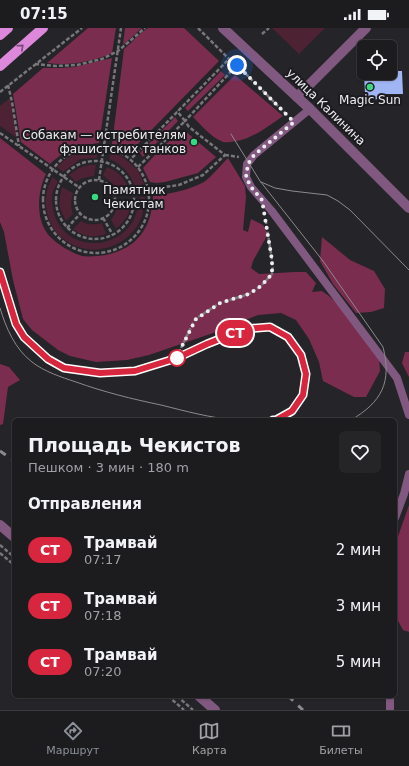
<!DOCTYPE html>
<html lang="ru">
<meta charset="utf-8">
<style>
body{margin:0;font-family:"DejaVu Sans",sans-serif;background:#252427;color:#f1f3f6;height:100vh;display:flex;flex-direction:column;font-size:15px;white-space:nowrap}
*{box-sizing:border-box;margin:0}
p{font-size:13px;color:#a0a1a4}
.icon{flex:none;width:22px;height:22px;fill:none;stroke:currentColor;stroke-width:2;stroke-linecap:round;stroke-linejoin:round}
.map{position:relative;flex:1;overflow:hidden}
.drawer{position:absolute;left:12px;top:390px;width:385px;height:280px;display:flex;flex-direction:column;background:#1c1b1e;border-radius:6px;box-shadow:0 1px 3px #0004,0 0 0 1px #3a393c}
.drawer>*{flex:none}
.badge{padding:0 8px;border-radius:13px;font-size:14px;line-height:26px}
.controls{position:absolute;left:357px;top:12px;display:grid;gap:8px}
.controls a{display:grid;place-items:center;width:40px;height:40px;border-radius:6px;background:#1c1b1e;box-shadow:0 1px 3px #0004,0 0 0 1px #3a393c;font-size:20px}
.you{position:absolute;width:20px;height:20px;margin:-10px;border:3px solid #fff;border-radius:50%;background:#1a73e8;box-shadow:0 0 0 6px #1a73e833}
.map>.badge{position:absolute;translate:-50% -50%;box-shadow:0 0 0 2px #fff}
h2{padding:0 16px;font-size:15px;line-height:36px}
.round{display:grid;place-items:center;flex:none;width:42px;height:42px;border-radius:6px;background:#252427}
.overview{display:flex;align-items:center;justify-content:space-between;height:68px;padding:0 16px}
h1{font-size:19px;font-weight:800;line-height:30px}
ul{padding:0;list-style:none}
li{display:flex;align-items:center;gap:12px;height:56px;padding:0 16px}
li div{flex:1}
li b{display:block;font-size:15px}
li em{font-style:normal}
li .badge{min-width:44px;font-weight:700;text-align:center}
.status{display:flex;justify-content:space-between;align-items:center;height:28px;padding:0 20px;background:#1c1b1e;direction:ltr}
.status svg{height:11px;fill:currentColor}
.tab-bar{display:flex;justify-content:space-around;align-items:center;height:56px;border-top:1px solid #3a393c;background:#1c1b1e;font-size:11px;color:#a0a1a4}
.tab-bar a{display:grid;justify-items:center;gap:2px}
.tab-bar .on{color:#8c9099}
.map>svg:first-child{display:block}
</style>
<div class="status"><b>07:15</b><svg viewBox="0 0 49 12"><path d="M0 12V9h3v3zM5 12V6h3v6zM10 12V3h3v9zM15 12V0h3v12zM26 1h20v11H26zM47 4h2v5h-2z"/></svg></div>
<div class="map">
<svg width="409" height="682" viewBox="0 0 409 682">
<rect width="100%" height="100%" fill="#252428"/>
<!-- green -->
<path fill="#4d2233" d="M272 0H325L299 26Z
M10 70 17 110 0 98V78Z
M88 122H98L97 130 81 131 63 144 57 139C67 129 74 125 88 122Z
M112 122 125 131 138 142 144 156 135 159C131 146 122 136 109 131Z
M88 137H96L94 148C88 149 81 150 76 154L69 147 79 140Z
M107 139C119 144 123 149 129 160L119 163 115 158 103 147Z
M53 149 58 154C52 162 51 171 53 180 59 221 113 227 133 193 137 185 138 178 140 169H145C146 212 97 238 62 210 53 203 47 191 46 178 45 168 47 158 53 149Z
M62 159 73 165C71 173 70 178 73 186L66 193C58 179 58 174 62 159Z
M120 172H131C130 186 127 191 116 201L111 192 115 185Z
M81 193C88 197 94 197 102 195L106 206C94 210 83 209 73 201Z"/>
<!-- forest -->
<path fill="#7b2d4f" d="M88 0H116L112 25C92 34 70 38 47 35Z
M125 0H142L123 17Z
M148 0H184L219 33 129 125 124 122 112 116 124 21C127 19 129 16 132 14 137 8 142 4 148 0Z
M112 30 99 115C78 118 66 121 50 136L21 114 13 66 43 40H60L74 39Z
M221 43 225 47 188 83 185 80Z
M235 47 283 88C267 99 250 113 230 114 227 114 224 115 221 113 210 108 202 98 193 89Z
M175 89 178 93 143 129 140 125Z
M184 102 216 129 198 145 165 154 156 155 150 154 143 140 163 118Z
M0 110 46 146C38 162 36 186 45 202 52 214 70 224 82 228 89 229 99 228 106 227 138 220 152 199 153 168 170 166 189 162 204 154 210 150 222 136 228 130L245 158 246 169 243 202 248 204 251 191 263 197 268 206 253 233 251 240 259 246 295 244H306L316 255 312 264 322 263 329 268 348 286 379 329 380 343 366 369H354L323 353 319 334 309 311 296 292 281 285 258 287 216 304 149 327 127 332 96 334 70 328 58 322 32 302 23 291 13 252 4 204 0 194Z
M322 209 350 232 374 243 385 261 384 280 371 284 356 285 333 256 320 233Z
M405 324H409V349L402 335Z
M0 336 9 339 20 352 8 359 3 396 0 397Z
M409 477V604L403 602 395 587V517Z"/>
<!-- building -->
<path fill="#a0b5f3" d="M390 43H402L403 66H380V71L366 72V66H365L364 45H390Z"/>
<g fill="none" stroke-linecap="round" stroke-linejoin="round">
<!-- path -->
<path stroke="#77767a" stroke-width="2.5" stroke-dasharray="4 2" stroke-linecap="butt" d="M198 0 229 31
M262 6 269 0
M35 36 56 38 77 37 102 31 118 23 145 0
M237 37 286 86
M8 57 12 74 19 118
M0 64 82 0
M0 105 80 160
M43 172a53 53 0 1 1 106 0a53 53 0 1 1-106 0Z
M225 127 239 129
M56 172a39 39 0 1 1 78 0a39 39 0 1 1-78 0Z
M138 139 185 93 177 83
M99 152 121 0
M75 172a20 20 0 1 1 40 0a20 20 0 1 1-40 0Z
M114 167 133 160 142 162 179 157 203 147 225 127 189 99 185 93 237 37 229 31 131 131
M103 190 113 207
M67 200 80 186
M181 320 195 291 220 275 249 266 261 258 273 245 272 232 266 194
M0 517 14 529
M0 525 14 537
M168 668 184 682
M177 668 193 682"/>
<!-- service -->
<path stroke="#81587f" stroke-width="8" d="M310 81 254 127 247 136 246 149 251 159 271 182 397 350 409 387
M395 490 404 466 409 446
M390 682V668"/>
<!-- minor -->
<path stroke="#81587f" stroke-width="10" d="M297 69 366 0
M0 497 14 509
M199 668 215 682"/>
<!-- tertiary -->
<path stroke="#81587f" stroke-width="10" d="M223 0 310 81 409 180"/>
<!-- primary -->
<path stroke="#dd88db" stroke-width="10" d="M0 7 8 0
M0 38 43 0"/>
<!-- tram -->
<path stroke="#8b8a8d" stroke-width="1" d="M231 106 260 153 323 233 383 319C392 354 382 374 351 392
M261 154 275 160 292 163 327 167 338 173 350 182 409 242
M0 244 16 296 24 309 48 331 64 340 100 345 135 343 177 330 207 316 245 301 270 299 288 309 301 327 306 346 303 367 292 383 276 392H273
M0 280C6 300 15 321 32 334 45 344 61 349 76 354 104 364 132 371 161 377 185 383 211 390 235 392"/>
<!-- rail -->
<path stroke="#8b8a8d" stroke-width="3" stroke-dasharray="7 7" stroke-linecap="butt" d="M0 423 14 433
M288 668 303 682"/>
</g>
<!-- one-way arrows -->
<defs><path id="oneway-chevron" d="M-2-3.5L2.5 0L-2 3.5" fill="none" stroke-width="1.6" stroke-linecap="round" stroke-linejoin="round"/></defs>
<use stroke="#734c74" href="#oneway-chevron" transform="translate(21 19) rotate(-42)"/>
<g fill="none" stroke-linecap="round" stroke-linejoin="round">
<defs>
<path id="line" d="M0 244 16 296 24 309 48 331 64 340 100 345 135 343 177 330 207 316 245 301 270 299 288 309 301 327 306 346 303 367 292 383 276 392H273"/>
</defs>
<!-- line casing -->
<use href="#line" stroke="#fff" stroke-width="9"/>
<!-- line -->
<use href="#line" stroke="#d7263d" stroke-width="6"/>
<!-- walk -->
<path stroke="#edecef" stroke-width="4" stroke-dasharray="0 7.2" d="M177 330 181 320 196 291 220 275 249 266 261 258 272 246V232L262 172 251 159 246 149 248 136 254 127 294 94 237 37"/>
</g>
<!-- markers -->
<g fill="#36d880" stroke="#1c1b1f" stroke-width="1.5">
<circle cx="370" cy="59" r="4"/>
<circle cx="194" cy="114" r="4"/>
<circle cx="95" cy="169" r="4"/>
</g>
<circle fill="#fff" stroke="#d7263d" stroke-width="2" cx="177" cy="330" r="8"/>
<g text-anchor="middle" stroke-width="4" stroke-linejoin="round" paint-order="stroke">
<!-- poi labels -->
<g font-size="12" fill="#edecef" stroke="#1c1b1f">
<text x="370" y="76">Magic Sun</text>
<text x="186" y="111" text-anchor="end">Собакам — истребителям<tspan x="186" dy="14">фашистских танков</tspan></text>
<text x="103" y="166" text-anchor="start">Памятник<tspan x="103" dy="14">Чекистам</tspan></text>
</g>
<!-- street labels -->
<g font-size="12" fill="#edecef" stroke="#1c1b1f">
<text transform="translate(326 79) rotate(44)" y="4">улица Калинина</text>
</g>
</g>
</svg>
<div class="controls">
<a><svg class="icon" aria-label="locate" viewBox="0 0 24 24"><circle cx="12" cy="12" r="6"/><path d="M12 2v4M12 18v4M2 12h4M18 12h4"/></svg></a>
</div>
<div class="you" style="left:237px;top:37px"></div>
<b class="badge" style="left:235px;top:305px;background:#d7263d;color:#fff">СТ</b>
<section class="drawer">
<div class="overview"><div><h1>Площадь Чекистов</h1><p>Пешком · 3 мин · 180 m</p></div><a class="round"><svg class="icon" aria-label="heart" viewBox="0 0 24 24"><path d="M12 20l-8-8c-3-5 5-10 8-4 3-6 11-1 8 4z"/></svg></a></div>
<h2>Отправления</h2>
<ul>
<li><span class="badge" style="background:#d7263d;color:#fff">СТ</span><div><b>Трамвай</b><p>07:17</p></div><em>2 мин</em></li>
<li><span class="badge" style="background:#d7263d;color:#fff">СТ</span><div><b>Трамвай</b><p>07:18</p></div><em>3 мин</em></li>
<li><span class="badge" style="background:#d7263d;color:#fff">СТ</span><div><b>Трамвай</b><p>07:20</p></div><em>5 мин</em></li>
</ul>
</section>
</div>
<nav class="tab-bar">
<a class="on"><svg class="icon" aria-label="directions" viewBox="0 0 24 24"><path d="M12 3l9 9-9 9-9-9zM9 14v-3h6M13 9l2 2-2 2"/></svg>Маршрут</a>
<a><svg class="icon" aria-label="map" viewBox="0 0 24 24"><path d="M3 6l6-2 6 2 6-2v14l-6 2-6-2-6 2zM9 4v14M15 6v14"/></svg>Карта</a>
<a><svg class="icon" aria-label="tickets" viewBox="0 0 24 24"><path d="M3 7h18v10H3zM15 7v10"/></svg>Билеты</a>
</nav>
